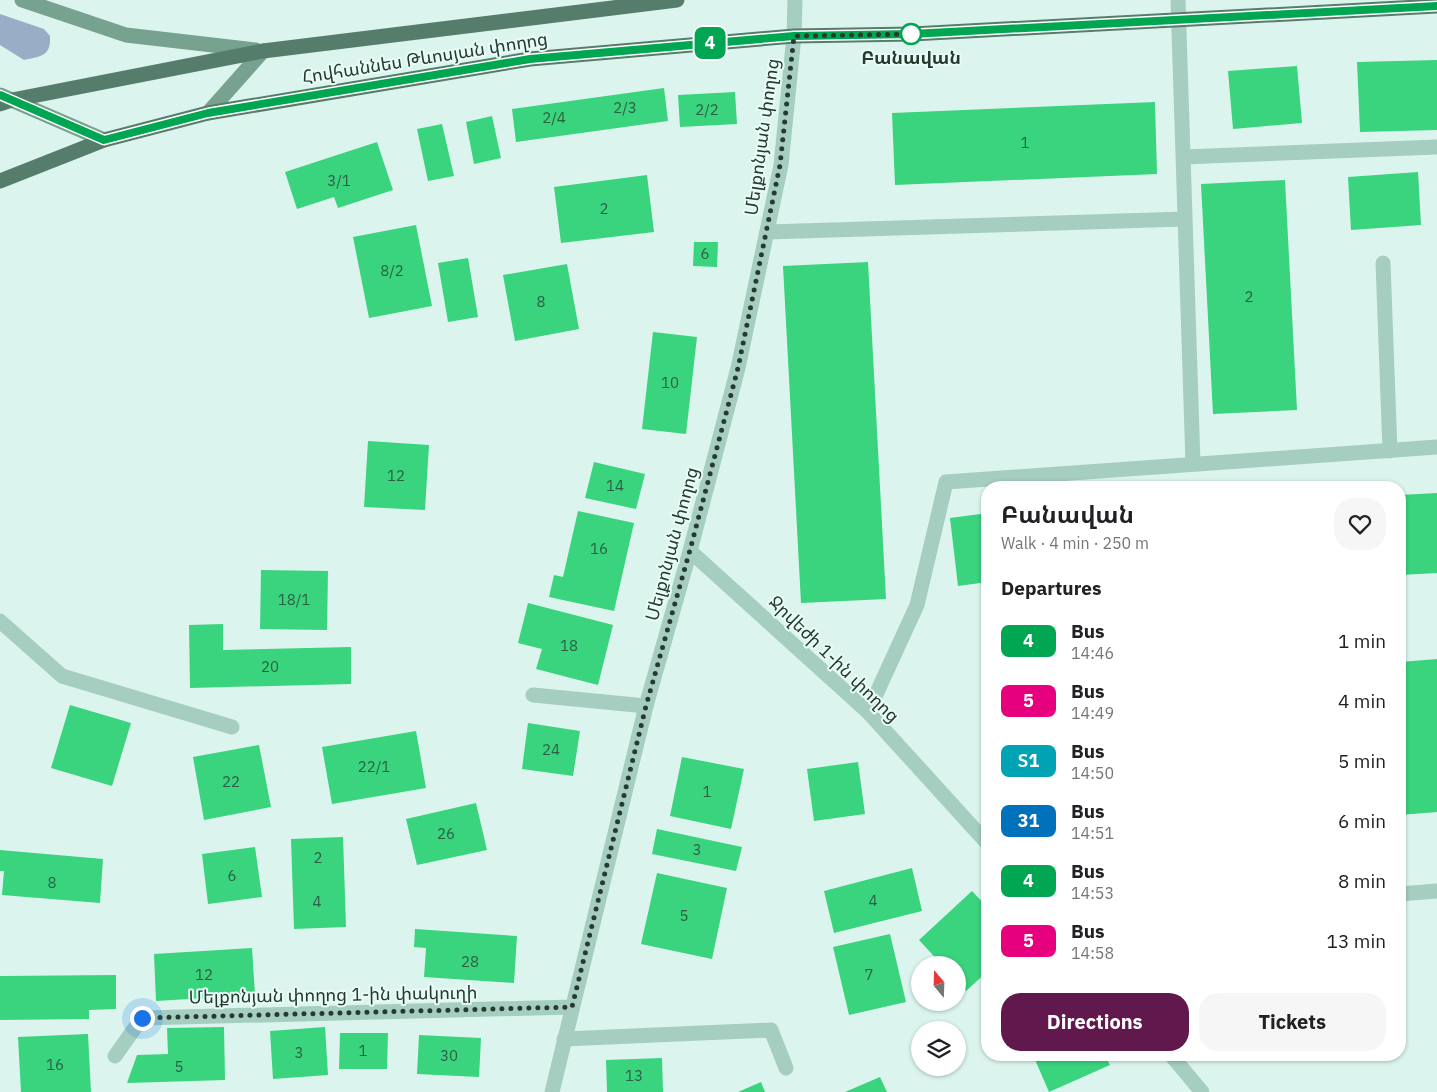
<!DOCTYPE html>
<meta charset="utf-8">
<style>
body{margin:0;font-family:"IBM Plex Sans","Noto Sans Armenian",sans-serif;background:#f6f6f6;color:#202124;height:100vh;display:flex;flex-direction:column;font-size:19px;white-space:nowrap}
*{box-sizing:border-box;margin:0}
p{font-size:16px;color:#757577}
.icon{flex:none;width:28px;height:28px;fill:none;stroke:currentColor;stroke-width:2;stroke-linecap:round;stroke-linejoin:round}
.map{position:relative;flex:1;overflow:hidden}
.details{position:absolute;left:981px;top:481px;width:425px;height:580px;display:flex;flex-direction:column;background:#fff;border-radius:20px;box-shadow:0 1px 4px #0004}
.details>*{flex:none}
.badge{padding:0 10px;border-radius:8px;font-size:18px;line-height:32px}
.needle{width:32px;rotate:341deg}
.tools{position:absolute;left:911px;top:956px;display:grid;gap:10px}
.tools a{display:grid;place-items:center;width:55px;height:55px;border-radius:50%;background:#fff;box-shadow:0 1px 4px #0004;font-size:25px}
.you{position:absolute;width:25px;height:25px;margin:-12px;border:4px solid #fff;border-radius:50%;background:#1a73e8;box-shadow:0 0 0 8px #1a73e833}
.map>.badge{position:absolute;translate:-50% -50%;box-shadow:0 0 0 2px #fff}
h2{padding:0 20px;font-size:19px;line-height:45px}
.round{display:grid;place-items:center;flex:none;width:52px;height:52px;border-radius:20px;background:#f6f6f6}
.head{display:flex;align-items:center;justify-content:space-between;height:85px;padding:0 20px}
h1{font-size:24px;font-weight:700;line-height:38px}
.action{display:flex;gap:10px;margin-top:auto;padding:10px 20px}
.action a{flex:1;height:58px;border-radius:20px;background:#60184d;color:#fff;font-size:20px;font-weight:700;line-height:58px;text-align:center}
.action a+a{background:#f6f6f6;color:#202124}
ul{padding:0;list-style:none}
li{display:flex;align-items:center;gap:15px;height:60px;padding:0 20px}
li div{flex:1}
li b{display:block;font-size:19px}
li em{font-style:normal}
li .badge{min-width:55px;font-weight:700;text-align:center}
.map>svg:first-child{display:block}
</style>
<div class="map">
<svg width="1437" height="1092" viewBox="0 0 1437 1092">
<rect width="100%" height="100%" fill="#dbf5ee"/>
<!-- green -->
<path fill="#99aec6" d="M0 14 44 29 50 36C51 56 42 56 24 60L0 45Z"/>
<!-- building -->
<path fill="#3ad37e" d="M1437 60V130L1360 132 1357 62Z
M1297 66 1302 123 1233 129 1228 71Z
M664 88 668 121 516 142 512 109Z
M735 92 737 124 680 127 678 95Z
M1155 102 1157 174 895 185 892 113Z
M492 116 501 158 474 164 466 122Z
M442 124 454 176 428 181 417 129Z
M377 142 393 190 338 208 334 197 297 209 285 172Z
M1418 172 1421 225 1351 230 1348 177Z
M647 175 654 232 561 243 554 187Z
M1285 180 1297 410 1213 414 1201 184Z
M416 225 432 306 369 318 353 237Z
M694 242H718L717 267 693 266Z
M468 258 478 317 448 322 438 263Z
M868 262 886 599 801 603 783 266Z
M567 264 579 329 515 341 503 275Z
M653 332 697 337 686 434 642 429Z
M368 441 429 445 425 510 364 507Z
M594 462 645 474 636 509 585 498Z
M1437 493V573L1400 575V495Z
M578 511 634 523 614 611 549 597 554 575 563 577Z
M988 513V582L958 586 950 518Z
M261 570 328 571 327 630 260 629Z
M528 603 613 625 598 685 536 669 542 649 518 643Z
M223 624V650L351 647V684L190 688 189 625Z
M1437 659V812L1400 815V662Z
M70 705 131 723 112 786 51 768Z
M528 723 580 731 573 776 522 769Z
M416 731 426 788 332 804 322 747Z
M259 745 271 807 204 820 193 757Z
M682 757 744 769 731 829 670 816Z
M858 762 865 814 814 821 807 769Z
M476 803 487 850 417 865 406 819Z
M657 829 742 847 736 871 652 854Z
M343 837 346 927 294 929 291 839Z
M255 847 262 897 208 904 202 854Z
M0 850 103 859 100 903 2 895 4 871H0Z
M912 868 922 911 834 933 824 891Z
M657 873 727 888 712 959 641 944Z
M972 891 988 908V971L966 991 958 982V965H942L919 940Z
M415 929 517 936 514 983 424 977 426 948 414 947Z
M890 934 906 1002 849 1015 833 947Z
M252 948 255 995 156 1001 154 954Z
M116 975V1009L89 1010V1019L0 1020V976Z
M224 1027 225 1080 127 1083 137 1055 168 1054 167 1028Z
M325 1027 328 1075 273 1079 270 1031Z
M340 1033H388L387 1069H339Z
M88 1034 91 1092H21L18 1037Z
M419 1035 481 1038 479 1077 417 1074Z
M1033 1055H1105L1110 1065 1049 1092Z
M662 1058 663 1092H607L606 1060Z
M880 1077 887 1092H845Z
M761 1082 765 1092H738Z"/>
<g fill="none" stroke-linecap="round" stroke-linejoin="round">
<!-- lane -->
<path stroke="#a5cec0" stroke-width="15" d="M1178 0 1193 464
M1183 157 1437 147
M767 232 1185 219
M1383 263 1390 451
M0 621 62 676 232 727
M533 695 646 706
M868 712 917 605 946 482 1437 447
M1400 894 1437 891
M564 1039 771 1030 786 1068"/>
<!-- street -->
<path stroke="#a5cec0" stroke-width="15" d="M690 551 868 712 988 844
M1171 1055 1202 1092
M115 1056 142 1018 572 1007
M552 1092 646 706 690 551 738 368 781 165 794 36 795 0"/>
<!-- secondary -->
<path stroke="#76a28f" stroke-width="15" d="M22 0 126 35 256 50
M0 95 104 140
M208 113 263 51"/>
<!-- primary -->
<path stroke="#567d6b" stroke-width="15" d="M0 104 12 100 263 51 677 0
M0 181 104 140 208 113 530 59 794 36 912 34 1437 6"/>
</g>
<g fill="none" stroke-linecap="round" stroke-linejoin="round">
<defs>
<path id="line" d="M0 95 104 140 208 113 530 59 794 36 912 34 1437 6"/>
</defs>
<!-- line casing -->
<use href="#line" stroke="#fff" stroke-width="11"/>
<!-- line -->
<use href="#line" stroke="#00a651" stroke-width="8"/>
<!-- walk -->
<path stroke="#273930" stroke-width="5" stroke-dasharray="0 9" d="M142 1018 572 1007 646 706 690 550 738 368 780 165 794 36 911 34"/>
</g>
<!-- markers -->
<circle fill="#fff" stroke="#00a651" stroke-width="2.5" cx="911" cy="34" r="10"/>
<g text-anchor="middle" stroke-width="4" stroke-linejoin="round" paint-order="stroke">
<!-- number labels -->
<g font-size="15" fill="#2c6044">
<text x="625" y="113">2/3</text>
<text x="707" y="115">2/2</text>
<text x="554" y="123">2/4</text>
<text x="1025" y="148">1</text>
<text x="339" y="186">3/1</text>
<text x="604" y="214">2</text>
<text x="705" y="259">6</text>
<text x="392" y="276">8/2</text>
<text x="1249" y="302">2</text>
<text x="541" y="307">8</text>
<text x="670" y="388">10</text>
<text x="396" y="481">12</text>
<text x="615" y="491">14</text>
<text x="599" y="554">16</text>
<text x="294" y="605">18/1</text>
<text x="569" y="651">18</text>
<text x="270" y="672">20</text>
<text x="551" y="755">24</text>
<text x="374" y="772">22/1</text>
<text x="231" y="787">22</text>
<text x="707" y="797">1</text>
<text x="446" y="839">26</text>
<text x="697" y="855">3</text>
<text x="318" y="863">2</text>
<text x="232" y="881">6</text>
<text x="52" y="888">8</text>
<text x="873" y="906">4</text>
<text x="317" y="907">4</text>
<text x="684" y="921">5</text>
<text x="470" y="967">28</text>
<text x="204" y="980">12</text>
<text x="869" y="980">7</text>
<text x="363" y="1056">1</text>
<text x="299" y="1058">3</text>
<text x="449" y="1061">30</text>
<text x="55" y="1070">16</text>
<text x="179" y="1072">5</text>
<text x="634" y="1081">13</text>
</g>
<!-- street labels -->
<g font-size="18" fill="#273930" stroke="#e8fcf6">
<text transform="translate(425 58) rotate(-9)" y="6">Հովհաննես Թևոսյան փողոց</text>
<text transform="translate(762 137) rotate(-82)" y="6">Մելքոնյան փողոց</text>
<text transform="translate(672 544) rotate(-75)" y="6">Մելքոնյան փողոց</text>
<text transform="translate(834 659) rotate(44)" y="6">Ջրվեժի 1-ին փողոց</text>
<text transform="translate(333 995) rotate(-1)" y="6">Մելքոնյան փողոց 1-ին փակուղի</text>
</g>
<!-- stop labels -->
<g font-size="18" font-weight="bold" fill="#273930" stroke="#e8fcf6">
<text x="911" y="64">Բանավան</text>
</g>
</g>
</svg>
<div class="tools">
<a><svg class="needle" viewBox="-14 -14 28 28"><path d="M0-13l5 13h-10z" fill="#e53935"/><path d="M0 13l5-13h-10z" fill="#757577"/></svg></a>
<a><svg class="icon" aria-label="layers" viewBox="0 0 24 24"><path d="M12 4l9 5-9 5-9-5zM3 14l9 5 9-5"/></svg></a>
</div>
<div class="you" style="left:142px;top:1018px"></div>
<b class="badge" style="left:710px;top:43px;background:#00a651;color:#fff">4</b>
<section class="details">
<div class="head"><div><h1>Բանավան</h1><p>Walk · 4 min · 250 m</p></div><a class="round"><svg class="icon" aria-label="heart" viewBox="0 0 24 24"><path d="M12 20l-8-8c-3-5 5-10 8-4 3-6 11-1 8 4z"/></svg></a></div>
<h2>Departures</h2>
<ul>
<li><span class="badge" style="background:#00a651;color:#fff">4</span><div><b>Bus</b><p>14:46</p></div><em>1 min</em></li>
<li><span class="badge" style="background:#e6007e;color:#fff">5</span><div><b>Bus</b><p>14:49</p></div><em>4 min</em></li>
<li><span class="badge" style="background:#00a3b4;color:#fff">Տ1</span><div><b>Bus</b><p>14:50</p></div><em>5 min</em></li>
<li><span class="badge" style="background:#0072bc;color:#fff">31</span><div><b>Bus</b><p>14:51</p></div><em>6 min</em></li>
<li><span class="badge" style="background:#00a651;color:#fff">4</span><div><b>Bus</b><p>14:53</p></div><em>8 min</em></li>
<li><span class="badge" style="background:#e6007e;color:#fff">5</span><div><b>Bus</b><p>14:58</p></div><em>13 min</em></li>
</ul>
<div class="action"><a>Directions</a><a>Tickets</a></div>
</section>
</div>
